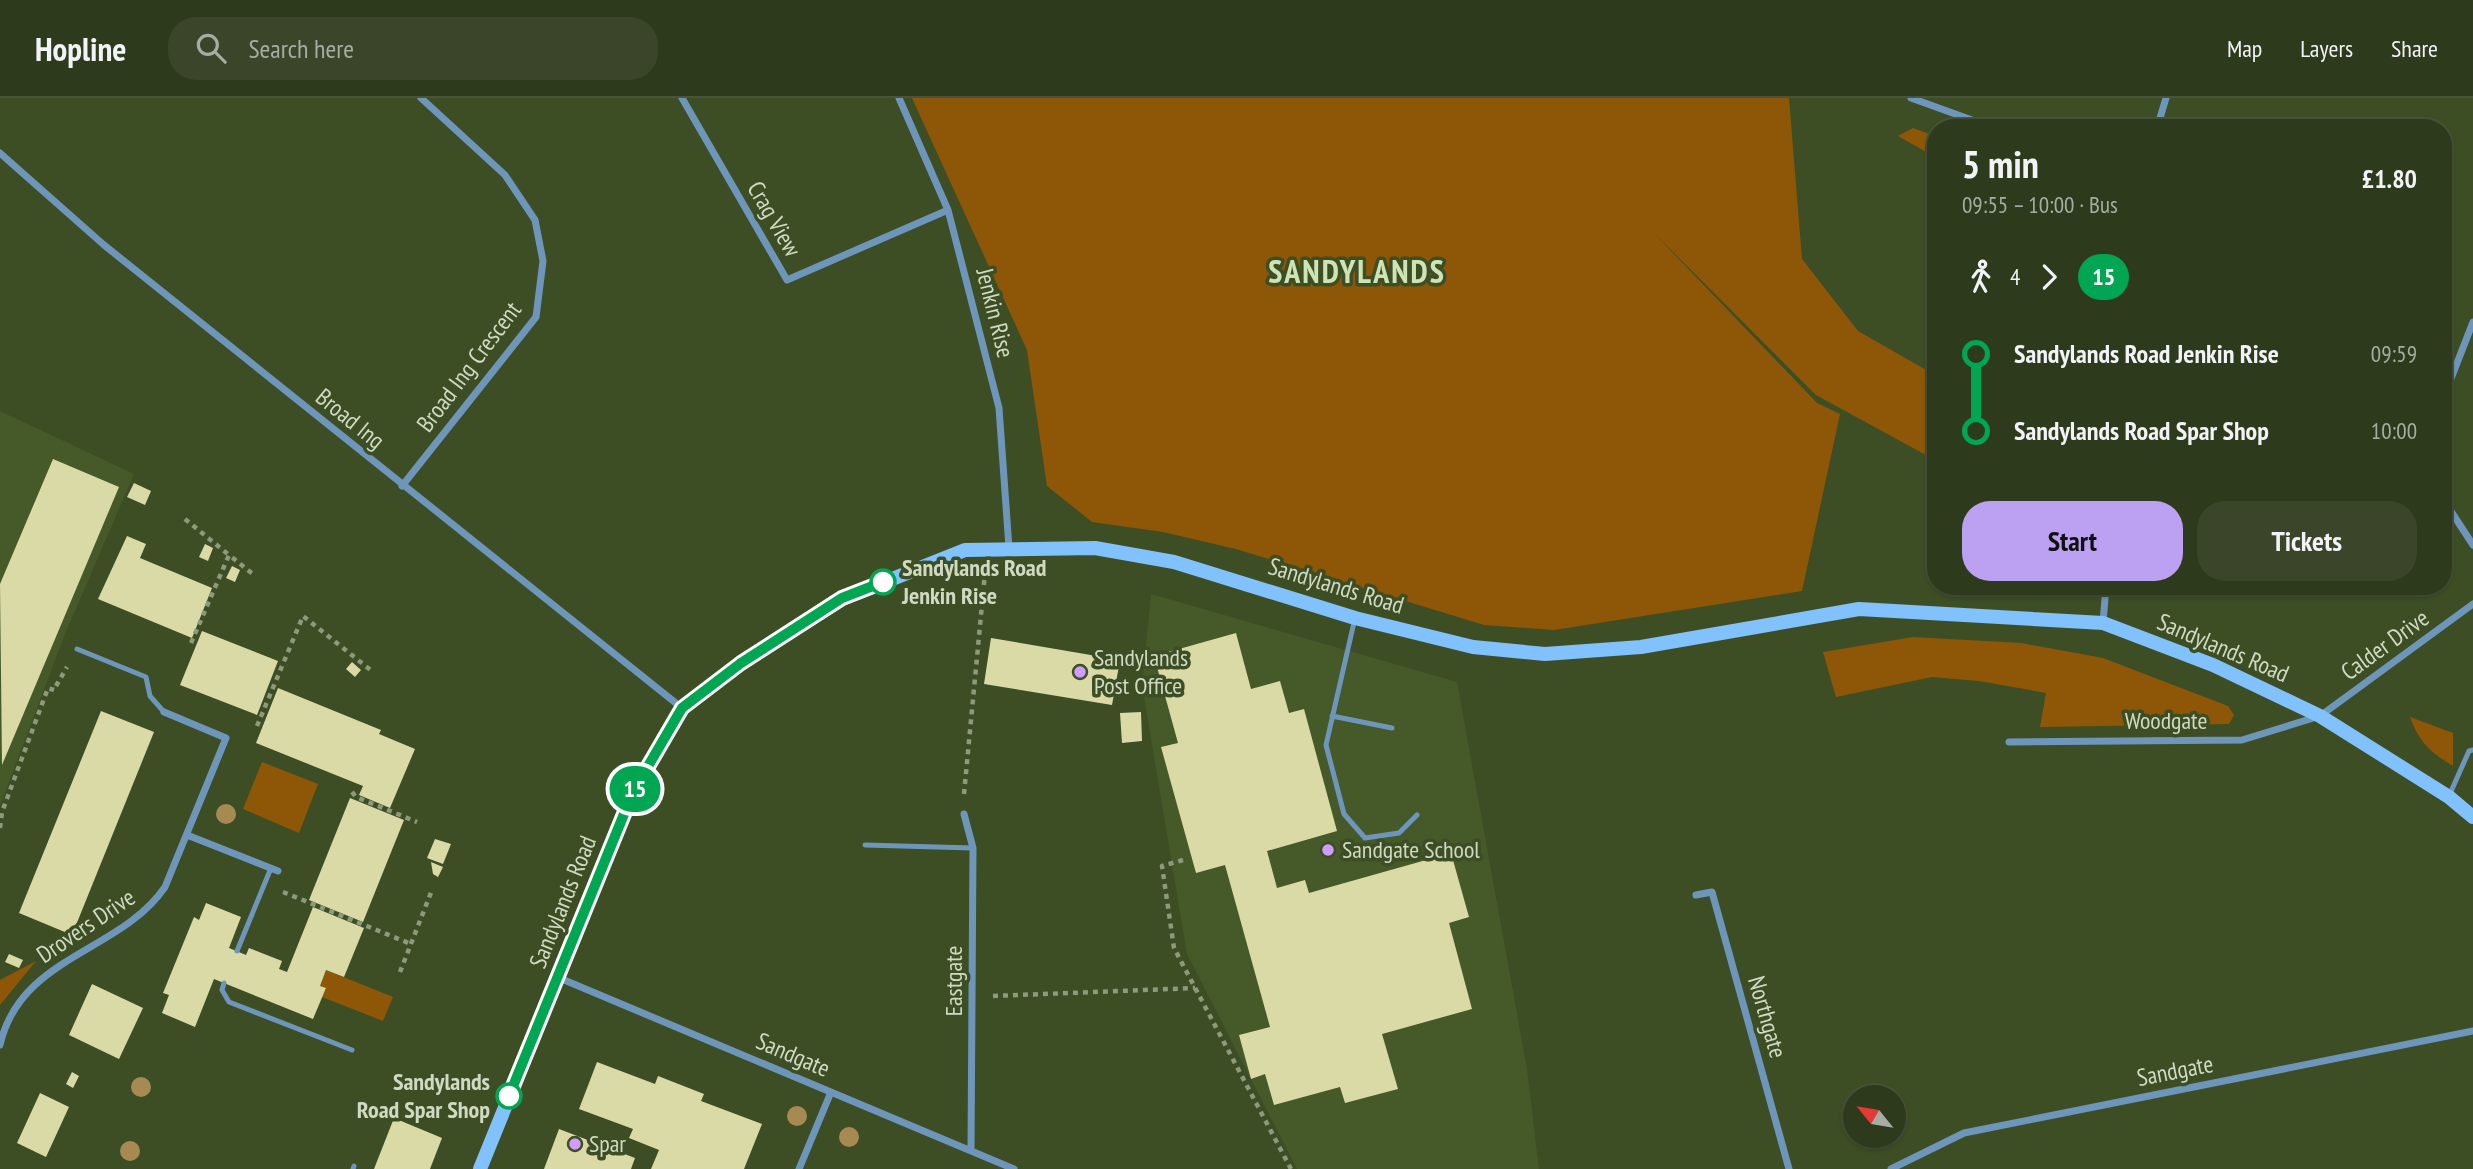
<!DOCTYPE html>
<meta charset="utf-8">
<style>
body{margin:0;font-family:"PT Sans Narrow",sans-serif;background:#3a4529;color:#f1f3f6;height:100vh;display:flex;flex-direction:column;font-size:26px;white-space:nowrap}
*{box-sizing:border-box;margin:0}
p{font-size:23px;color:#a7ada3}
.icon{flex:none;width:38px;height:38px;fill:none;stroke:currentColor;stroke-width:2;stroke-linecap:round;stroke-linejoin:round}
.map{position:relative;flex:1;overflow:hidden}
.panel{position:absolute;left:1927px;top:21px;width:525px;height:476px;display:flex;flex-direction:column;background:#2e3a1c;border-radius:28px;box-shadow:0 2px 5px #0004,0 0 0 2px #49543b}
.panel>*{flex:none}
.badge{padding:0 14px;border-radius:23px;font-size:24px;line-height:46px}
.needle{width:46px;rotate:300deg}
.tools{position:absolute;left:1843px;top:987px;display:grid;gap:14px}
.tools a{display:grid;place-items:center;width:63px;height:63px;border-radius:50%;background:#2e3a1c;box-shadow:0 2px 5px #0004,0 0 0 2px #49543b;font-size:35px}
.map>.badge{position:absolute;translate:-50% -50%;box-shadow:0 0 0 4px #fff}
.legs{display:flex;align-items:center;gap:10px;height:77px;padding:0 35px;font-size:23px}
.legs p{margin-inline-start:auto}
.summary{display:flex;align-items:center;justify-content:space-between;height:119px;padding:0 35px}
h1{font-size:38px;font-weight:700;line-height:52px}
.button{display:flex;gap:14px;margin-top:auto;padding:14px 35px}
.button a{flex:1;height:80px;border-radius:28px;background:#bca0f2;color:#111;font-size:28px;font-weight:700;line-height:80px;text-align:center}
.button a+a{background:#3a4529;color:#f1f3f6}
ul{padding:0 35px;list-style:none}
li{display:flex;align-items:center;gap:24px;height:77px;font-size:26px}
li i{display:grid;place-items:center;width:10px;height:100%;margin:0 9px;background:currentColor}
li i::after{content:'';width:18px;height:18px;margin:-9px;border:5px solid;border-radius:50%;background:#2e3a1c}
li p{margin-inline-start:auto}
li:first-child i{background:linear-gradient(#0000 50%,currentColor 0)}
li:last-child i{background:linear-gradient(currentColor 50%,#0000 0)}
header{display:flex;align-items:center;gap:42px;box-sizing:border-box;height:98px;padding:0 35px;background:#2e3a1c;border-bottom:2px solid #49543b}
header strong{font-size:33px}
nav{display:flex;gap:38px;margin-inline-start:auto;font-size:24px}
.search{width:490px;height:63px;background:#3a4529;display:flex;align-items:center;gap:18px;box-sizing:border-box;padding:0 24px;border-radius:28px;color:#a7ada3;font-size:26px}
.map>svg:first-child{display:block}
</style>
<header>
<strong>Hopline</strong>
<div class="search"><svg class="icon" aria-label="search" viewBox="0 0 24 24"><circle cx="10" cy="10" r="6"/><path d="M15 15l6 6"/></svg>Search here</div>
<nav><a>Map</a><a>Layers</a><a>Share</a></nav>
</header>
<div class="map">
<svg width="2473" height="1071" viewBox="0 0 2473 1071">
<rect width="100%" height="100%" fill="#3d4e25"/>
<!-- built -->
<path fill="#465929" d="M0 313 134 376 65 536 0 708Z
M1151 496 1457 584 1527 971 1539 1071H1297L1187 856 1142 587Z"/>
<!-- green -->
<path fill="#8e5708" d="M912 0H1789L1802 161 1858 233 1935 277V362L1816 297 1652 133 1817 305 1840 316 1802 493 1554 532 1484 527 1236 451 1163 434 1092 424 1047 388 1027 252Z
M1913 30 1935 38V59L1898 38Z
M1913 539 2021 545 2103 560 2228 608 2234 617 2229 626 2040 629 2046 595 1979 583 1932 579 1836 599 1823 554Z
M2410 619 2453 635V668C2430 654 2419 644 2410 619Z
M262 664 318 686 299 735 243 711Z
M36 863 0 907V882Z
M326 872 393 899 383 923 322 899 326 891 320 888Z"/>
<!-- building -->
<path fill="#dadaa7" d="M53 361 119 389 2 667 0 486Z
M134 385 151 393 145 407 127 399Z
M127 438 146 446 140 460 212 490 192 540 98 501Z
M205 446 213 450 208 463 199 459Z
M232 468 240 472 235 484 226 480Z
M202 533 278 563 257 617 180 587Z
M1236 535 1251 591 1280 583 1289 615 1304 611 1337 733 1267 753 1277 790 1305 782 1309 795 1451 755 1469 819 1449 825 1472 911 1382 936 1398 991 1345 1005 1340 989 1274 1007 1265 976 1251 981 1239 937 1270 929 1225 767 1196 775 1161 649 1178 645 1154 558Z
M991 540 1120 562 1112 607 984 586Z
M352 564 361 572 355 579 346 571Z
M278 590 381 632 379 636 415 651 390 710 359 697 363 688 256 645Z
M101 613 154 634 72 837 19 815Z
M1141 614 1142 643 1122 645 1120 615Z
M350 700 404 722 363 824 309 802Z
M435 741 451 746 443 766 427 760Z
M431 764 443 769 438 779 433 776Z
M206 805 241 819 229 850 246 857 249 850 282 863 279 871 287 874 313 809 364 830 344 879 326 872 320 888 326 890 313 921 214 881 195 929 162 915 169 897 163 895 194 819 199 822Z
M9 856 23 862 19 870 5 864Z
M92 886 143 910 119 961 69 937Z
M597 964 655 986 658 978 704 996 701 1003 762 1026 744 1071H651L659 1052 629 1040 633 1031 579 1011Z
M72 974 79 978 73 990 66 986Z
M40 995 69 1009 46 1059 17 1045Z
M394 1020 442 1040 430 1071H374Z
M559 1031 635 1060 631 1071H544Z"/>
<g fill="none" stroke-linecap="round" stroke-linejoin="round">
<!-- path -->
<path stroke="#8d9a7b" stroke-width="4.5" stroke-dasharray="5 5" stroke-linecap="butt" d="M185 421 229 457
M191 545 229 457 254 477
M56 588 67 569
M257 628 303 518 373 574
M352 694 356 699 417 724
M964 696 985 475
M0 730 2 714 48 590 54 592
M1183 762 1162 768 1174 850 1291 1071
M283 794 411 846
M400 874 432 792
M993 898 1195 890"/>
<!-- lane -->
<path stroke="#6e96bb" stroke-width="5" d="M1355 520 1326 647 1344 716 1365 740 1399 735 1417 717
M77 551 146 579 150 598 164 614
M1332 618 1392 630
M2449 698 2469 653 2473 652
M865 747 973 750
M237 853 271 770
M224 885 222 892 229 904 352 952
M353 1071 354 1068"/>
<!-- street -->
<path stroke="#6e96bb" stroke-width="7" d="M682 0 787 182 948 112
M899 0 948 112 999 310 1009 450
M1911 0 1994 30
M2157 30 2166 0
M0 55 104 147 682 610
M2443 301 2473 224
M402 388 536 219 543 163 535 122 505 77 421 0
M2443 401 2473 447
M2103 525 2106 488
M2009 644 2242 642 2320 618 2473 506
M964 716 973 750 971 1052
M187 737 278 773
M1696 797 1712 794 1789 1071
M557 879 1014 1071
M0 947C20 858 121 854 165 789L226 640 164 614
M799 1071 831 994
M1891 1071 1964 1035 2473 933"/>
<!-- secondary -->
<path stroke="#81c1fc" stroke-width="14" d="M480 1071 633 694 682 610 741 565 842 501 965 452 1095 450 1174 464 1355 520 1473 549 1545 556 1641 549 1859 511 2103 525 2213 567 2320 618 2449 699 2473 719"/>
</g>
<!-- trees -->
<g fill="#a68a52">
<circle cx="226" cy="716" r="10"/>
<circle cx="141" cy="989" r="10"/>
<circle cx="797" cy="1018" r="10"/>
<circle cx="849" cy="1039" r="10"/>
<circle cx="130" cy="1053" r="10"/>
</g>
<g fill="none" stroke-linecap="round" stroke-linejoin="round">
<defs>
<path id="line-1" d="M509 998 633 694 682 610 741 565 842 500 883 484"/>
</defs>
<!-- line-1 casing -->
<use href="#line-1" stroke="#fff" stroke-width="16"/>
<!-- line-1 -->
<use href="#line-1" stroke="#00a651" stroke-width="10"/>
</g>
<!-- markers -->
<g fill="#fff" stroke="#00a651" stroke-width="3.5">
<circle cx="883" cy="484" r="12"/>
<circle cx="509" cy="998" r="12"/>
</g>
<g fill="#d09dff" stroke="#3d4e25" stroke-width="2.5">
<circle cx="1080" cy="574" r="7"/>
<circle cx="1328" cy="752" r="7"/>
<circle cx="575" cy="1046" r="7"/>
</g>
<g text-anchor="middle" stroke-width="7" stroke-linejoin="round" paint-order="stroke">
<!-- street labels -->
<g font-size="24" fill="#d0dac3" stroke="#3d4e25">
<text transform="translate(774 121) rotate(60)" y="8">Crag View</text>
<text transform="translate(995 215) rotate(76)" y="8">Jenkin Rise</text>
<text transform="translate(469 269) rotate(-53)" y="8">Broad Ing Crescent</text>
<text transform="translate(350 321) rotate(39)" y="8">Broad Ing</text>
<text transform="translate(1336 488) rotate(17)" y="8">Sandylands Road</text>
<text transform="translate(2385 547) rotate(-36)" y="8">Calder Drive</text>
<text transform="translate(2223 550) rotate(23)" y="8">Sandylands Road</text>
<text x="2166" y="631">Woodgate</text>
<text transform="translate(563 804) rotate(-68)" y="8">Sandylands Road</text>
<text transform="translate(86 828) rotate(-34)" y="8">Drovers Drive</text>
<text transform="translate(954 883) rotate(-90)" y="8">Eastgate</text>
<text transform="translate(1767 919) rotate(74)" y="8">Northgate</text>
<text transform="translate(793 957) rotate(23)" y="8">Sandgate</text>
<text transform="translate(2175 973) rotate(-11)" y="8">Sandgate</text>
</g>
<!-- stop labels -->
<g font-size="24" font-weight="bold" fill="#d0dac3" stroke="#3d4e25" text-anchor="start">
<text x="902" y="478">Sandylands Road<tspan x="902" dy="28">Jenkin Rise</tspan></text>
<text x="490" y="992" text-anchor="end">Sandylands<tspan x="490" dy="28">Road Spar Shop</tspan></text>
</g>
<!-- poi labels -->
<g font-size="24" fill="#d0dac3" stroke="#3d4e25" text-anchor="start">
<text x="1094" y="568">Sandylands<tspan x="1094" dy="28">Post Office</tspan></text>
<text x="1342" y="760">Sandgate School</text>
<text x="589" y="1054">Spar</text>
</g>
<!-- district labels -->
<g font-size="32" font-weight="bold" letter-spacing="2" fill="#cfe4b5" stroke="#3d4e25">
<text x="1357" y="185">SANDYLANDS</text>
</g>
</g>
</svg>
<div class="tools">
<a><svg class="needle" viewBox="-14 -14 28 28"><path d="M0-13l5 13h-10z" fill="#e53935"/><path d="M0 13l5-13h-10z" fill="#a7ada3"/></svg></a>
</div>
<b class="badge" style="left:635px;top:691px;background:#00a651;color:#fff">15</b>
<section class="panel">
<div class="summary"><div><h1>5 min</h1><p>09:55 – 10:00 · Bus</p></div><b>£1.80</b></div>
<div class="legs"><svg class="icon" aria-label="walk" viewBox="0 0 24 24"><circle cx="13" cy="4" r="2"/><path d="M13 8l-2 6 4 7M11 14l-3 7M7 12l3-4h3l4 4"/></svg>4<svg class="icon" aria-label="forward" viewBox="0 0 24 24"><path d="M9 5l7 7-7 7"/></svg><b class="badge" style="background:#00a651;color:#fff">15</b></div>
<ul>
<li><i style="color:#00a651"></i><b>Sandylands Road Jenkin Rise</b><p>09:59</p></li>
<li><i style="color:#00a651"></i><b>Sandylands Road Spar Shop</b><p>10:00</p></li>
</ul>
<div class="button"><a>Start</a><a>Tickets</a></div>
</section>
</div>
